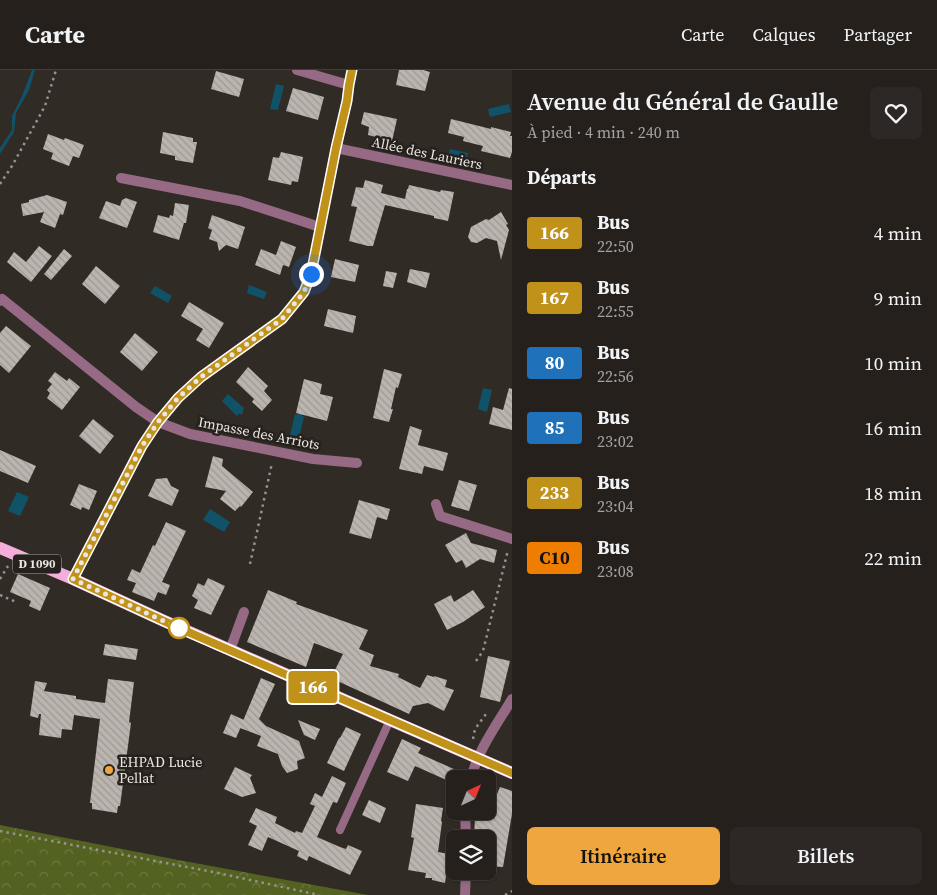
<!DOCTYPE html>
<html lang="fr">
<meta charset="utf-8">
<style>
body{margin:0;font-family:"Source Serif 4",serif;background:#2d2825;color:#f1f3f6;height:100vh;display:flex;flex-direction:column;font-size:19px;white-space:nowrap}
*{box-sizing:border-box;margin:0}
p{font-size:16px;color:#a3a3a3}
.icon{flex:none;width:28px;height:28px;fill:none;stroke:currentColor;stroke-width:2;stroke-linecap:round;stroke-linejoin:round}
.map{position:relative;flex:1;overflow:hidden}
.sheet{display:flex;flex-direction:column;background:#25201c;width:425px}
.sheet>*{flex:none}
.badge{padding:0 10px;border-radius:4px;font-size:18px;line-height:32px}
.needle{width:32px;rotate:43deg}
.controls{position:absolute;left:446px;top:700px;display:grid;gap:10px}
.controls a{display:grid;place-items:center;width:50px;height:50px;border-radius:8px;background:#25201c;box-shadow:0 1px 4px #0004,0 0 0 1px #423e3b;font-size:25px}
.you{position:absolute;width:25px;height:25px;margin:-12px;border:4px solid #fff;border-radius:50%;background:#1a73e8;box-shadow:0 0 0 8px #1a73e833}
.map>.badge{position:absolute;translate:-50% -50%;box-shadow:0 0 0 2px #fff}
h2{padding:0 15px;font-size:19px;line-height:45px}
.round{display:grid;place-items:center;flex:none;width:52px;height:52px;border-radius:8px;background:#2d2825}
.summary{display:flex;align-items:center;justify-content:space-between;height:85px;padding:0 15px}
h1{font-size:24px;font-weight:600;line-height:38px}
.action{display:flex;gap:10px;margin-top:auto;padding:10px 15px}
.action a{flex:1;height:58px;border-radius:8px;background:#f0a63e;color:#111;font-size:20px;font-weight:600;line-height:58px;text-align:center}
.action a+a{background:#2d2825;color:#f1f3f6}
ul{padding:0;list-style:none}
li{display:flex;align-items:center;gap:15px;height:65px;padding:0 15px}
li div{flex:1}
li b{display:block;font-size:19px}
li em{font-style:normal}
li .badge{min-width:55px;font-weight:700;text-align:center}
header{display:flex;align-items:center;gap:30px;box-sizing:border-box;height:70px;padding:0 25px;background:#25201c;border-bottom:1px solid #423e3b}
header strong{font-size:24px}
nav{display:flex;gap:28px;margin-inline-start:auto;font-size:18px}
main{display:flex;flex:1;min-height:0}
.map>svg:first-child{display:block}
</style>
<header>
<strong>Carte</strong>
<nav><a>Carte</a><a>Calques</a><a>Partager</a></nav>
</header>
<main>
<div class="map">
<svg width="512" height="825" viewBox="0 0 512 825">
<defs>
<pattern id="forest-crowns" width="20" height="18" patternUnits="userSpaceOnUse" patternTransform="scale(1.25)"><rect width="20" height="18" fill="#546221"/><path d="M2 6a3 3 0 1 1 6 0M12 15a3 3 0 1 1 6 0" fill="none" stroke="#6d7841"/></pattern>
<pattern id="building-back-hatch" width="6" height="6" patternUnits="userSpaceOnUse" patternTransform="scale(1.25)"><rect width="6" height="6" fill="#bcb5af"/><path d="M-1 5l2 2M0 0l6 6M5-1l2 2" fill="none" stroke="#9e9994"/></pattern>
</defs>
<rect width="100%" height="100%" fill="#312b26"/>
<!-- forest -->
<path fill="url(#forest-crowns)" d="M0 755 178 790 368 825H0Z"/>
<!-- water -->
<path fill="#105369" d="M32 0H35L29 20 16 43 14 62 0 84V78L12 60V46L22 26Z
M276 14 284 16 278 40 270 39Z
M509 34 511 42 490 47 488 39Z
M450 79 468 83 466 94 447 90Z
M249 215 267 222 264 229 247 223Z
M155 216 172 226 168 233 150 223Z
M483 318 492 320 487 342 478 339Z
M228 324 244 338 243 340V342L242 344H239L237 346 222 331Z
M298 343 302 344V346L304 347 299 368 290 365 295 344 297 345Z
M17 422 29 427 20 446 8 441Z
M210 439 230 452 224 462 203 450Z"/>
<!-- building -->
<path fill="url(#building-back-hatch)" d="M399 0H423L430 2 425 21 396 15Z
M216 1 244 9 239 27 211 19Z
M293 18 324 27 318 50 286 41Z
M364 42 397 49 392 71 368 65 369 57 361 54Z
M451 49 491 59V57L511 62 510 66H512V82L510 88 481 81 483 76 463 71 464 67 448 63Z
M163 62 193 68V72H197L193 93 175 90V86L160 83Z
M48 64 64 70 65 68 84 75 79 88 73 86 69 96 51 89 53 83 43 79Z
M281 82 303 87 298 112 292 111 291 115 268 110 273 87 279 88Z
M365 110 383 115 381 123 405 129 407 119H408L409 115 440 122 441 120 454 122 448 151 434 148V146L385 135 373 176H368L349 171 357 137 351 136 356 117 363 118Z
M47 125 67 132 63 145 60 144 55 158 40 152 44 142 23 146 21 134 29 132V130Z
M126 128 137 132 127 158 99 148 106 131 120 136 122 130Z
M175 133 189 135 186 153H184L179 170 153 162 158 145 169 148 170 145 173 146Z
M501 142 508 154 506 155 509 160 501 190 497 171 486 168 477 173 471 172 468 167 471 157 486 149 489 150Z
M212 145 245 157 238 179 226 175 219 181 217 172 209 169 212 160 208 158Z
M281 171 296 177 289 197 283 195 280 205 255 195 261 179 276 185Z
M39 176 52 186 31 212 7 192 14 182 26 192Z
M64 179 72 186 51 210 44 204Z
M335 189 359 195 355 212 331 207Z
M96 196 120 216 105 234 82 214Z
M410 199 430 203 426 218 407 212Z
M386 201 397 203 393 218 383 216Z
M189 232 224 253 209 278 196 270 203 259 181 246Z
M328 239 356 246 353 263 324 256Z
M6 256 31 276 9 303 0 295V263Z
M135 263 158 282 142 301 120 282Z
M248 297 268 316 264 321 272 330 262 341 252 332 254 329 236 312Z
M384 299 402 304 398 318 396 317 391 339H393L389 352 373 348Z
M55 302 67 311 69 308 80 317 62 340 47 328 50 323 47 320 52 314 48 311Z
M304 309 322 314 320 324 333 327 327 351 296 343Z
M509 318 512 319V360L489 354 493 337 503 340Z
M93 349 114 366 100 384 79 366Z
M410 356 422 360 418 375 448 383 443 401 424 396 422 404 399 399Z
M0 380 36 396 28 413 0 401Z
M213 386 223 389 222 396 253 422 241 437 240 436 235 441 220 429 226 421 205 417Z
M167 408 171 416 179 420 172 436 148 426 156 409Z
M459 410 477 415 469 441 451 436Z
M79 414 97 421 89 440 82 437 81 440 70 435Z
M359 430 390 439 387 450 377 447 371 469 349 463Z
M166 452 186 461 162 512 170 515 166 525 158 522 154 531 132 522 136 513 127 510 132 499 140 503 153 475 155 476Z
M466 463 471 473 497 480 494 493 480 489 466 498 462 490 456 493 445 475Z
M18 504 50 518 40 541 29 536 31 531 10 522Z
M208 508 225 516 211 545 194 538 198 530 192 526 198 513 204 516Z
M268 520 297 532 296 534 368 560 359 579 374 585 370 596 399 604 398 607 420 618 427 605 434 607V606L447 610 445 617 454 620 444 641 428 633 413 636 409 644 331 608 343 584 314 573 306 597 247 572Z
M473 520 485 537 463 552 447 560 434 534 451 525 454 532Z
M105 574 138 579 136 590 103 585Z
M488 586 510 591 500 632 480 627Z
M261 608 275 614 259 649 266 656 299 671 305 688 297 691 298 699 287 703 282 696 278 684 257 676 261 666 240 658Z
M108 609 134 612 129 652 131 653 120 736H118L117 743 92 739V733H90L100 649 74 645 72 660 62 659 61 668 39 665 41 644H39L38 648 30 646 35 611 47 613 44 621 76 626V629L105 633Z
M231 644 244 650 236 668 223 663Z
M298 650 320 659 315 670 304 665Z
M346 657 361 664 344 701 327 693 339 668H340Z
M402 669 421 678 418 683 456 700 451 712 415 696 408 711 387 702Z
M235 697 252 705 250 708 256 723 242 727 224 719Z
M332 706 346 713 337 733 333 732 317 767 340 777 346 779 348 775 362 781 350 805 309 786 307 791 297 786 299 781 268 767 262 781 248 775 257 756 249 752 256 738 277 747 275 753 295 763 296 761 302 763 315 736 310 734 315 723 322 727Z
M500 717 512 721V744L503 797 488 796V769H474L475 747H487Z
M369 730 386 738 380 753 362 745Z
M416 734 443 738 441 751 442 752 438 782 449 784 445 813 432 810V808H425L426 803 408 800 414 768 411 767Z"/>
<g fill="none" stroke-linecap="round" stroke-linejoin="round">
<!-- path -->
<path stroke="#96928d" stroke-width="2.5" stroke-dasharray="2.5 4" stroke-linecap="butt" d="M0 114 12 96 45 36 56 0
M250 494 272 393
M0 509 8 496
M0 525 16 532
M476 591 483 581 508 480
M473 669 475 659 486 644 489 642
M0 761 218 803 319 825
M505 825 512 821"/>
<!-- lane -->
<path stroke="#966a85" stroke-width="8" d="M340 760 390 650"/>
<!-- street -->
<path stroke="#966a85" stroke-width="10" d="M297 0 349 15
M336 78 512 115
M121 108 240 131 320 157
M0 231 2 229 136 337 158 352 190 364 313 389 357 393
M436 434 440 446 512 469
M73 509 142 376 158 352 178 328 201 307 282 249 304 222 311 204 336 78 347 31 349 15 352 0
M230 580 244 542
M471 709C477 681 498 653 512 629
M465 741 466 769
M465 825 466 801"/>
<!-- primary -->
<path stroke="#f5addb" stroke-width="12" d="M0 478 73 509 162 550 390 650 512 703"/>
</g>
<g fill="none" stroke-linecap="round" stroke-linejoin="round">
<defs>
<path id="line" d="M352 0 349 15 347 31 336 78 311 204 304 222 282 249 201 307 178 328 158 352 142 376 73 509 179 558 512 703"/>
</defs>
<!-- line casing -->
<use href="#line" stroke="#fff" stroke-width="11"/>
<!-- line -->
<use href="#line" stroke="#c0921a" stroke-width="8"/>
<!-- walk -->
<path stroke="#eae6e2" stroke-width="5" stroke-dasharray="0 9" d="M179 558 73 509 142 376 158 352 178 328 201 307 282 249 304 222 311 204"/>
</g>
<!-- markers -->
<circle fill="#fff" stroke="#c0921a" stroke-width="2.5" cx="179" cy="558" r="10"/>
<circle fill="#f0a63e" stroke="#27211d" stroke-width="2" cx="109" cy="700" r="5"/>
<g text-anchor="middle" stroke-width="5" stroke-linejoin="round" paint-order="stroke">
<!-- shield labels -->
<rect fill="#27211d" stroke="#b0aba7" stroke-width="1" x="13" y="484.5" width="48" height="19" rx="4"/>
<g font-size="12" font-weight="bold" fill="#eae6e2">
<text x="37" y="498">D 1090</text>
</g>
<!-- street labels -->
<g font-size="14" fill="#eae6e2" stroke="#27211d">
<text transform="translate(427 83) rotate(12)" y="5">Allée des Lauriers</text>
<text transform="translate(259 363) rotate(11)" y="5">Impasse des Arriots</text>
</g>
<!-- poi labels -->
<g font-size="14" fill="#eae6e2" stroke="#27211d" text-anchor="start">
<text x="119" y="697">EHPAD Lucie<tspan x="119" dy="16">Pellat</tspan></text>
</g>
</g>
</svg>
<div class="controls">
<a><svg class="needle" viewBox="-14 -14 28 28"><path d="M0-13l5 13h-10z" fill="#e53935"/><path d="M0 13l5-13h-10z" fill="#a3a3a3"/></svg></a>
<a><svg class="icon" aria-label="layers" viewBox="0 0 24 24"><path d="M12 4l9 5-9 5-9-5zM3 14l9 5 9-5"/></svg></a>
</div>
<div class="you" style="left:311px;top:204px"></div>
<b class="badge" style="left:313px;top:617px;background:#c0921a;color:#fff">166</b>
</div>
<section class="sheet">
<div class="summary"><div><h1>Avenue du Général de Gaulle</h1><p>À pied · 4 min · 240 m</p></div><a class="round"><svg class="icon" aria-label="heart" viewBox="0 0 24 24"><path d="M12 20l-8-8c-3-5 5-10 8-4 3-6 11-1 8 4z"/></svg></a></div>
<h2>Départs</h2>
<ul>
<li><span class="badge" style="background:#c0921a;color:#fff">166</span><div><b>Bus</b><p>22:50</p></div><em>4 min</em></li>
<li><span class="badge" style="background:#c0921a;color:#fff">167</span><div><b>Bus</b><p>22:55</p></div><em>9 min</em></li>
<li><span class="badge" style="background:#1f72b9;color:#fff">80</span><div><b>Bus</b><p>22:56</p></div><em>10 min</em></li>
<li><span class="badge" style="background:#1f72b9;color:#fff">85</span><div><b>Bus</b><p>23:02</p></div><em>16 min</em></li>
<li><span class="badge" style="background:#c0921a;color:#fff">233</span><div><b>Bus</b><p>23:04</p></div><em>18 min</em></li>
<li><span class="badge" style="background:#ee7d00;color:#111">C10</span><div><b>Bus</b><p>23:08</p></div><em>22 min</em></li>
</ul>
<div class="action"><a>Itinéraire</a><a>Billets</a></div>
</section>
</main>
